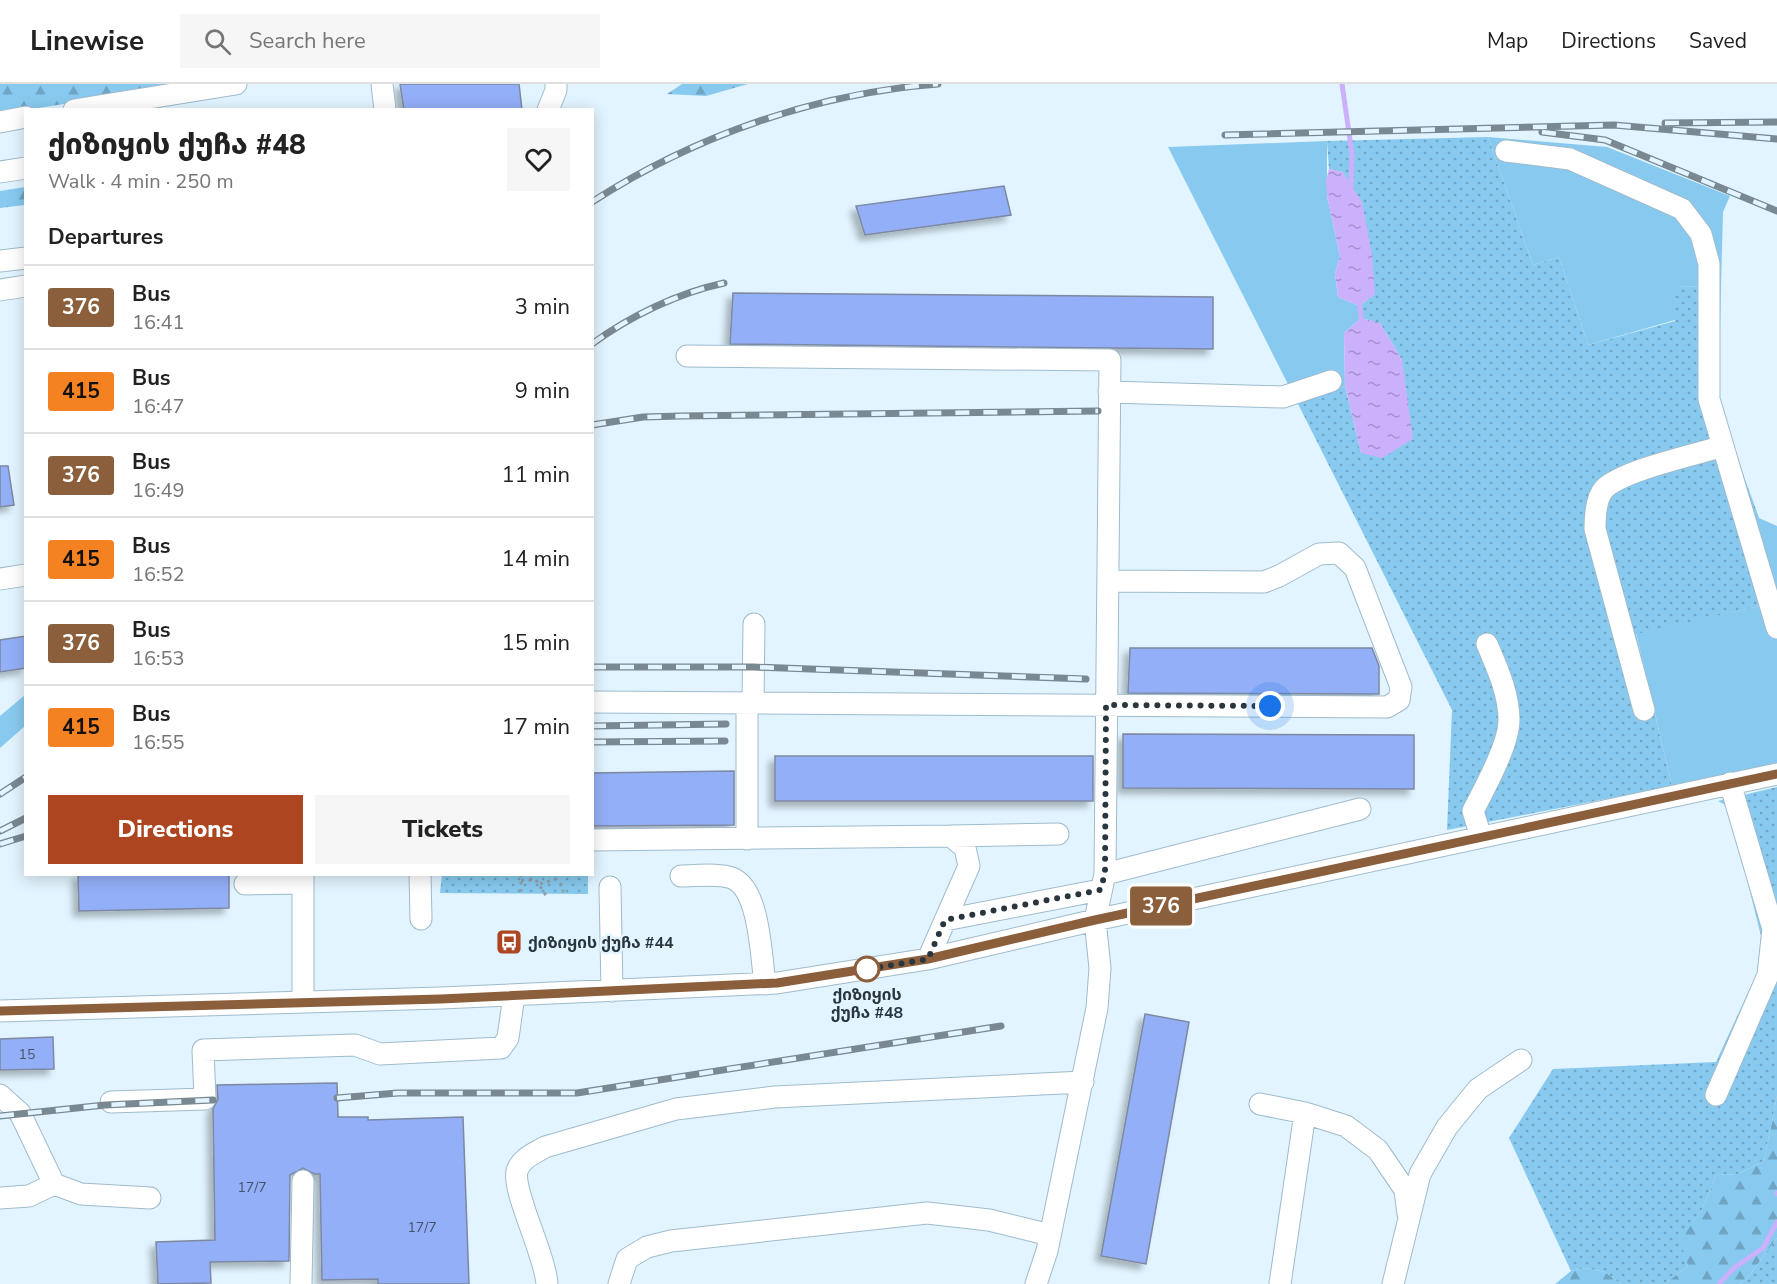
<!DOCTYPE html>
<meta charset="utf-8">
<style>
body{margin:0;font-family:"Nunito Sans","Noto Sans Georgian",sans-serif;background:#f6f6f6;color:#222;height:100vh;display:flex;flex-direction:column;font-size:22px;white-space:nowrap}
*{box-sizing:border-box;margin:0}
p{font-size:20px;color:#767676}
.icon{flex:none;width:33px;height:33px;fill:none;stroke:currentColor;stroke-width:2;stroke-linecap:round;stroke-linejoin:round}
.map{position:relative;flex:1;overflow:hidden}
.drawer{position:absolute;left:24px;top:24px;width:570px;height:768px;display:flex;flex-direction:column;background:#fff;border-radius:0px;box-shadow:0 3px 15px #0003}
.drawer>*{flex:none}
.badge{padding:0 12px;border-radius:4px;font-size:21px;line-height:39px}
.you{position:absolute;width:30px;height:30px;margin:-15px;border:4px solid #fff;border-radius:50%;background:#1a73e8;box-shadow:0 0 0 9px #1a73e833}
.map>.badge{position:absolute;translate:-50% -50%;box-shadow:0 0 0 3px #fff}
h2{padding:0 24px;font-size:22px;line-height:54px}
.round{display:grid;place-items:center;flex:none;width:63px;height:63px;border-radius:0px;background:#f6f6f6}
.overview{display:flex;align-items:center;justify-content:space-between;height:102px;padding:0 24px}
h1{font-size:28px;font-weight:800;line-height:45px}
.cta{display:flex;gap:12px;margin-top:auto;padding:12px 24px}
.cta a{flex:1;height:69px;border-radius:0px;background:#ac4520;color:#fff;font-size:24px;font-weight:800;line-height:69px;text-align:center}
.cta a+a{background:#f6f6f6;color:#222}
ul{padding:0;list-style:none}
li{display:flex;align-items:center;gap:18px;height:84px;padding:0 24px;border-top:2px solid #e0e0e0}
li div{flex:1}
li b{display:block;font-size:22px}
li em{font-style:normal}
li .badge{min-width:66px;font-weight:700;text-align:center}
header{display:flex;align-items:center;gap:36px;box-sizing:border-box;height:84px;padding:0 30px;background:#fff;border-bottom:2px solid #e0e0e0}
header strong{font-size:28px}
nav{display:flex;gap:33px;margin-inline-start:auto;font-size:21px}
.search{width:420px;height:54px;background:#f6f6f6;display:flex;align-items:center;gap:15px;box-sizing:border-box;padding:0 21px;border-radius:0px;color:#767676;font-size:22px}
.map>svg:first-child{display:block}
</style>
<header>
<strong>Linewise</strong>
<div class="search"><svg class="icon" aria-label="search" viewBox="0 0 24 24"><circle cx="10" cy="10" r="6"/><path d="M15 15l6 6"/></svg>Search here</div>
<nav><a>Map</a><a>Directions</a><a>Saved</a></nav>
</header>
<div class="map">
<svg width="1777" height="1200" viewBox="0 0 1777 1200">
<defs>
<pattern id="forest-firs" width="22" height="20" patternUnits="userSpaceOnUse" patternTransform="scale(1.5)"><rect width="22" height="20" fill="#88caef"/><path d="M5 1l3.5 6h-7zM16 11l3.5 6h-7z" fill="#6fa5c3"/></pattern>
<pattern id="garden-dots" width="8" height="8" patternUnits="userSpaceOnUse" patternTransform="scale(1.5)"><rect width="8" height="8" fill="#88caef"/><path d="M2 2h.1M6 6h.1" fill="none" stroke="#6fa5c3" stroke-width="1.8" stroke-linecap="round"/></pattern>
<pattern id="water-ripples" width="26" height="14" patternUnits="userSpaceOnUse" patternTransform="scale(1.5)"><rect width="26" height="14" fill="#cbb0fc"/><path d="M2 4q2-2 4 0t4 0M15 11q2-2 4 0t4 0" fill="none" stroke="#a590cd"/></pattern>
<filter id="shadow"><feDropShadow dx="-5.5" dy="5.5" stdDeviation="3" flood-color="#0004"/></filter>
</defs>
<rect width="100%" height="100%" fill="#e2f4ff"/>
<!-- green -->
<path fill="#88caef" d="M1488 53 1607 63 1730 112 1723 128 1721 202 1676 203 1675 236 1588 261 1559 173 1533 181Z
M1327 57V112L1340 172 1335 190 1338 213 1359 222 1361 234 1344 249 1345 302 1297 318 1168 63Z
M1757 428 1759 434 1777 442V681L1672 702 1636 549 1760 522 1733 433Z
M25 611V642L0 664V632Z"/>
<!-- forest -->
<path fill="url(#forest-firs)" d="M0 0H192L0 30Z
M682 0H748L706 12 667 10Z
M25 103V121L0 124V107Z
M1777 1012V1154L1749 1192 1740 1200H1664L1688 1182 1678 1154 1701 1128 1716 1091 1738 1090 1764 1077Z
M1585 1184 1605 1188 1621 1200H1555L1571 1187Z"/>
<!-- garden -->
<path fill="url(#garden-dots)" d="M1488 53 1533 181 1559 173 1588 261 1675 237V203L1721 202 1718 322 1757 428 1733 433 1760 522 1636 550 1672 702 1447 746 1452 626 1297 318 1345 302 1361 369 1402 276 1380 239 1361 234 1359 222 1375 210 1343 88 1329 85 1327 57Z
M1777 703V1012L1764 1077 1738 1090 1716 1091 1701 1128 1679 1154 1688 1182 1664 1200H1621L1605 1188 1585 1184 1571 1187 1509 1054 1553 985 1716 978 1757 889 1761 852 1729 723 1718 717Z
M442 791H588V810L440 809Z
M1777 1154V1200H1740L1749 1192Z"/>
<!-- water -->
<path fill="url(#water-ripples)" d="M1329 85 1343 88 1362 118 1372 170 1375 210 1359 222 1338 213 1335 190 1340 172 1327 112 1326 97Z
M1361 234 1380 239 1402 276 1413 355 1382 374 1361 369 1345 302 1344 249Z"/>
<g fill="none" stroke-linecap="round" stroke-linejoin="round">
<!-- stream -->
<path stroke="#cbb0fc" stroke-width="5" d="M1342 0 1352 70 1351 106
M1359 216 1361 234
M1777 1109V1110
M1719 1200 1734 1184 1763 1164 1777 1138"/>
</g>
<!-- building -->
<path fill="#93aff7" stroke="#7d88a1" stroke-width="1.5" filter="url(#shadow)" d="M400 0H519L522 26H404Z
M1004 102 1011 131 865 151 856 122Z
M733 209 1213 213V265L730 260Z
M0 382H8L14 421 0 423Z
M26 552V584L0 588V556Z
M1130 564H1372L1379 582V610L1128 609Z
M1123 650 1414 651V705L1123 704Z
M775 672H1093V717H775Z
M734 687V741L592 742V689Z
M78 790H229V824L79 827Z
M1145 930 1189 938 1146 1180 1101 1172Z
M53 953 54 985 0 986V955Z
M337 999 338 1033H368V1036L463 1033 469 1200H378V1195L322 1196 320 1090H314L303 1084 290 1091 289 1177 210 1178 211 1199 158 1200 156 1158 215 1156 213 1025 218 1015 217 1001Z"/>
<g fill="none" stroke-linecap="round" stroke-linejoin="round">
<defs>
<path id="minor" d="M382 0 385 26
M74 26 236 0
M548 26 556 6V0
M0 38 26 33
M1506 67 1570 75 1682 125 1701 150 1709 180V315L1777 544
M0 88 26 84
M0 177 26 174
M0 206 26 202
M687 272 1110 276 1105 790 1095 836 1100 884 1097 924 1047 1167 1036 1200
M1109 308 1283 313 1331 297
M0 495 26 491
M592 618 1387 623 1399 616 1401 603 1355 484 1339 469 1319 470 1279 492 1264 498 1108 497
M747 619V755
M753 619 754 540
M1644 626 1595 445C1595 434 1596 414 1604 405 1623 386 1695 371 1723 362
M951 752 1058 750
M1481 753 1473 727C1484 705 1509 661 1509 636 1509 609 1497 584 1487 560
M592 756 951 752 965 764 969 782 928 875
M303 790V918
M420 790 421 835
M1105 790 1360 725
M681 792C696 792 719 789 732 794 760 805 761 873 765 900
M245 800 303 799
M610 803 612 907
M945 836 1100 806
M0 927 441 914 777 899 928 875 1095 836 1777 690
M0 1011 20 1029 54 1100 81 1110 150 1114
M1716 1011 1768 891 1773 845 1730 699
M111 1018 205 1015 203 966 355 961 380 970 501 964 508 954 514 911
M1260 1020 1305 1029 1346 1042 1378 1066 1405 1106 1408 1130
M0 1114 29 1112 54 1100
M301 1200 303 1097
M547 1200C545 1170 512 1107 517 1087 521 1074 535 1069 545 1063L676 1025 775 1013 1083 998
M619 1200 627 1175 647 1163 671 1157 927 1129 989 1136 1050 1151
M1280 1200 1305 1029
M1393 1200 1420 1090 1447 1043 1478 1005 1521 976"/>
</defs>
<!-- minor casing -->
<use href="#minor" stroke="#9fbbcc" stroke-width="23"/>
<!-- path -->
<path stroke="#91a0a9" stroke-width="3" stroke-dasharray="3 4.5" stroke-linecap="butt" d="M521 796H536L547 813
M540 800 556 795 563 803V812
M521 808V790"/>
<!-- minor -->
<use href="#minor" stroke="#fff" stroke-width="21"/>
<defs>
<path id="rail" d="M1665 39 1777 38
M1542 48 1605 56 1777 127
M1225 51 1614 41 1777 55
M592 118C694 52 817 9 938 0
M592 260C630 232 678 209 724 199
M592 341 643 333 681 332 1098 327
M592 583H753L1086 595
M592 642 726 640
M592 658 725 657
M0 710 26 693
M0 747 26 734
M0 760 26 752
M337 1014 398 1009H577L1001 942
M0 1032 105 1021 213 1016"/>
</defs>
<!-- rail casing -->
<use href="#rail" stroke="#798891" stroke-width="7"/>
<!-- rail -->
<use href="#rail" stroke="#e2f4ff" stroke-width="4.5" stroke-dasharray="14" stroke-linecap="butt"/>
</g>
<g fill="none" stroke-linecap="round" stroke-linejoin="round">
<defs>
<path id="line" d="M0 927 441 915 777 899 928 875 1095 836 1777 690"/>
</defs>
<!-- line casing -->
<use href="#line" stroke="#fff" stroke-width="14"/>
<!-- line -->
<use href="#line" stroke="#8b5e3c" stroke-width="9"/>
<!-- walk -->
<path stroke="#2a363d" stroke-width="6" stroke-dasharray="0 10.8" d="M867 885 863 886 928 875 945 836 1100 806 1105 790 1106 621 1270 622"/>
</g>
<!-- icons -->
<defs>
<symbol id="bus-square" viewBox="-11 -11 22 22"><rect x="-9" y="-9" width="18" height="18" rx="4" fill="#ac4520" stroke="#e2f4ff"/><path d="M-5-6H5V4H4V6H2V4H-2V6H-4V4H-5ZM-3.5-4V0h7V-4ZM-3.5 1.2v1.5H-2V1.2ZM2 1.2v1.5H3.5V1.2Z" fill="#fff"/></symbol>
</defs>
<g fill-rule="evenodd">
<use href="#bus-square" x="494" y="843" width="30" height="30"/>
</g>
<!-- markers -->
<circle fill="#fff" stroke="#8b5e3c" stroke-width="3" cx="867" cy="885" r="12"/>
<g text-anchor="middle" stroke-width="5" stroke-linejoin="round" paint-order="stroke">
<!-- number labels -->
<g font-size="14" fill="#44546c">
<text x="27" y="975">15</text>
<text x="252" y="1108">17/7</text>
<text x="422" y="1148">17/7</text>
</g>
<!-- poi labels -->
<g font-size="16" font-weight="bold" fill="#2a363d" stroke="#e2f4ff" text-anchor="start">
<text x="528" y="864">ქიზიყის ქუჩა #44</text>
</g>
<!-- stop labels -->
<g font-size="16" font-weight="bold" fill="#2a363d" stroke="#e2f4ff">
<text x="867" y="916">ქიზიყის<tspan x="867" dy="18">ქუჩა #48</tspan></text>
</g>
</g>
</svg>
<div class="you" style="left:1270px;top:622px"></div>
<b class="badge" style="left:1161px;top:822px;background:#8b5e3c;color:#fff">376</b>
<section class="drawer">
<div class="overview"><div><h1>ქიზიყის ქუჩა #48</h1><p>Walk · 4 min · 250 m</p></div><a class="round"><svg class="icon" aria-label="heart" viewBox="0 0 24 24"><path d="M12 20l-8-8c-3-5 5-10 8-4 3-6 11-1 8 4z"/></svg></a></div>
<h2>Departures</h2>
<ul>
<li><span class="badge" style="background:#8b5e3c;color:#fff">376</span><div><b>Bus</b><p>16:41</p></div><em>3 min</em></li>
<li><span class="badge" style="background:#f58220;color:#111">415</span><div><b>Bus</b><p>16:47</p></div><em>9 min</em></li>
<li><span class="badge" style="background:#8b5e3c;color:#fff">376</span><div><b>Bus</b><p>16:49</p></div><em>11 min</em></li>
<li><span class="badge" style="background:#f58220;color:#111">415</span><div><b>Bus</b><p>16:52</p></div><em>14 min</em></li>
<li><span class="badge" style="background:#8b5e3c;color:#fff">376</span><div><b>Bus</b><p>16:53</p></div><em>15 min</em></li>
<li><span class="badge" style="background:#f58220;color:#111">415</span><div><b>Bus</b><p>16:55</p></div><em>17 min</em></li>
</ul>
<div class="cta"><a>Directions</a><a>Tickets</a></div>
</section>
</div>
